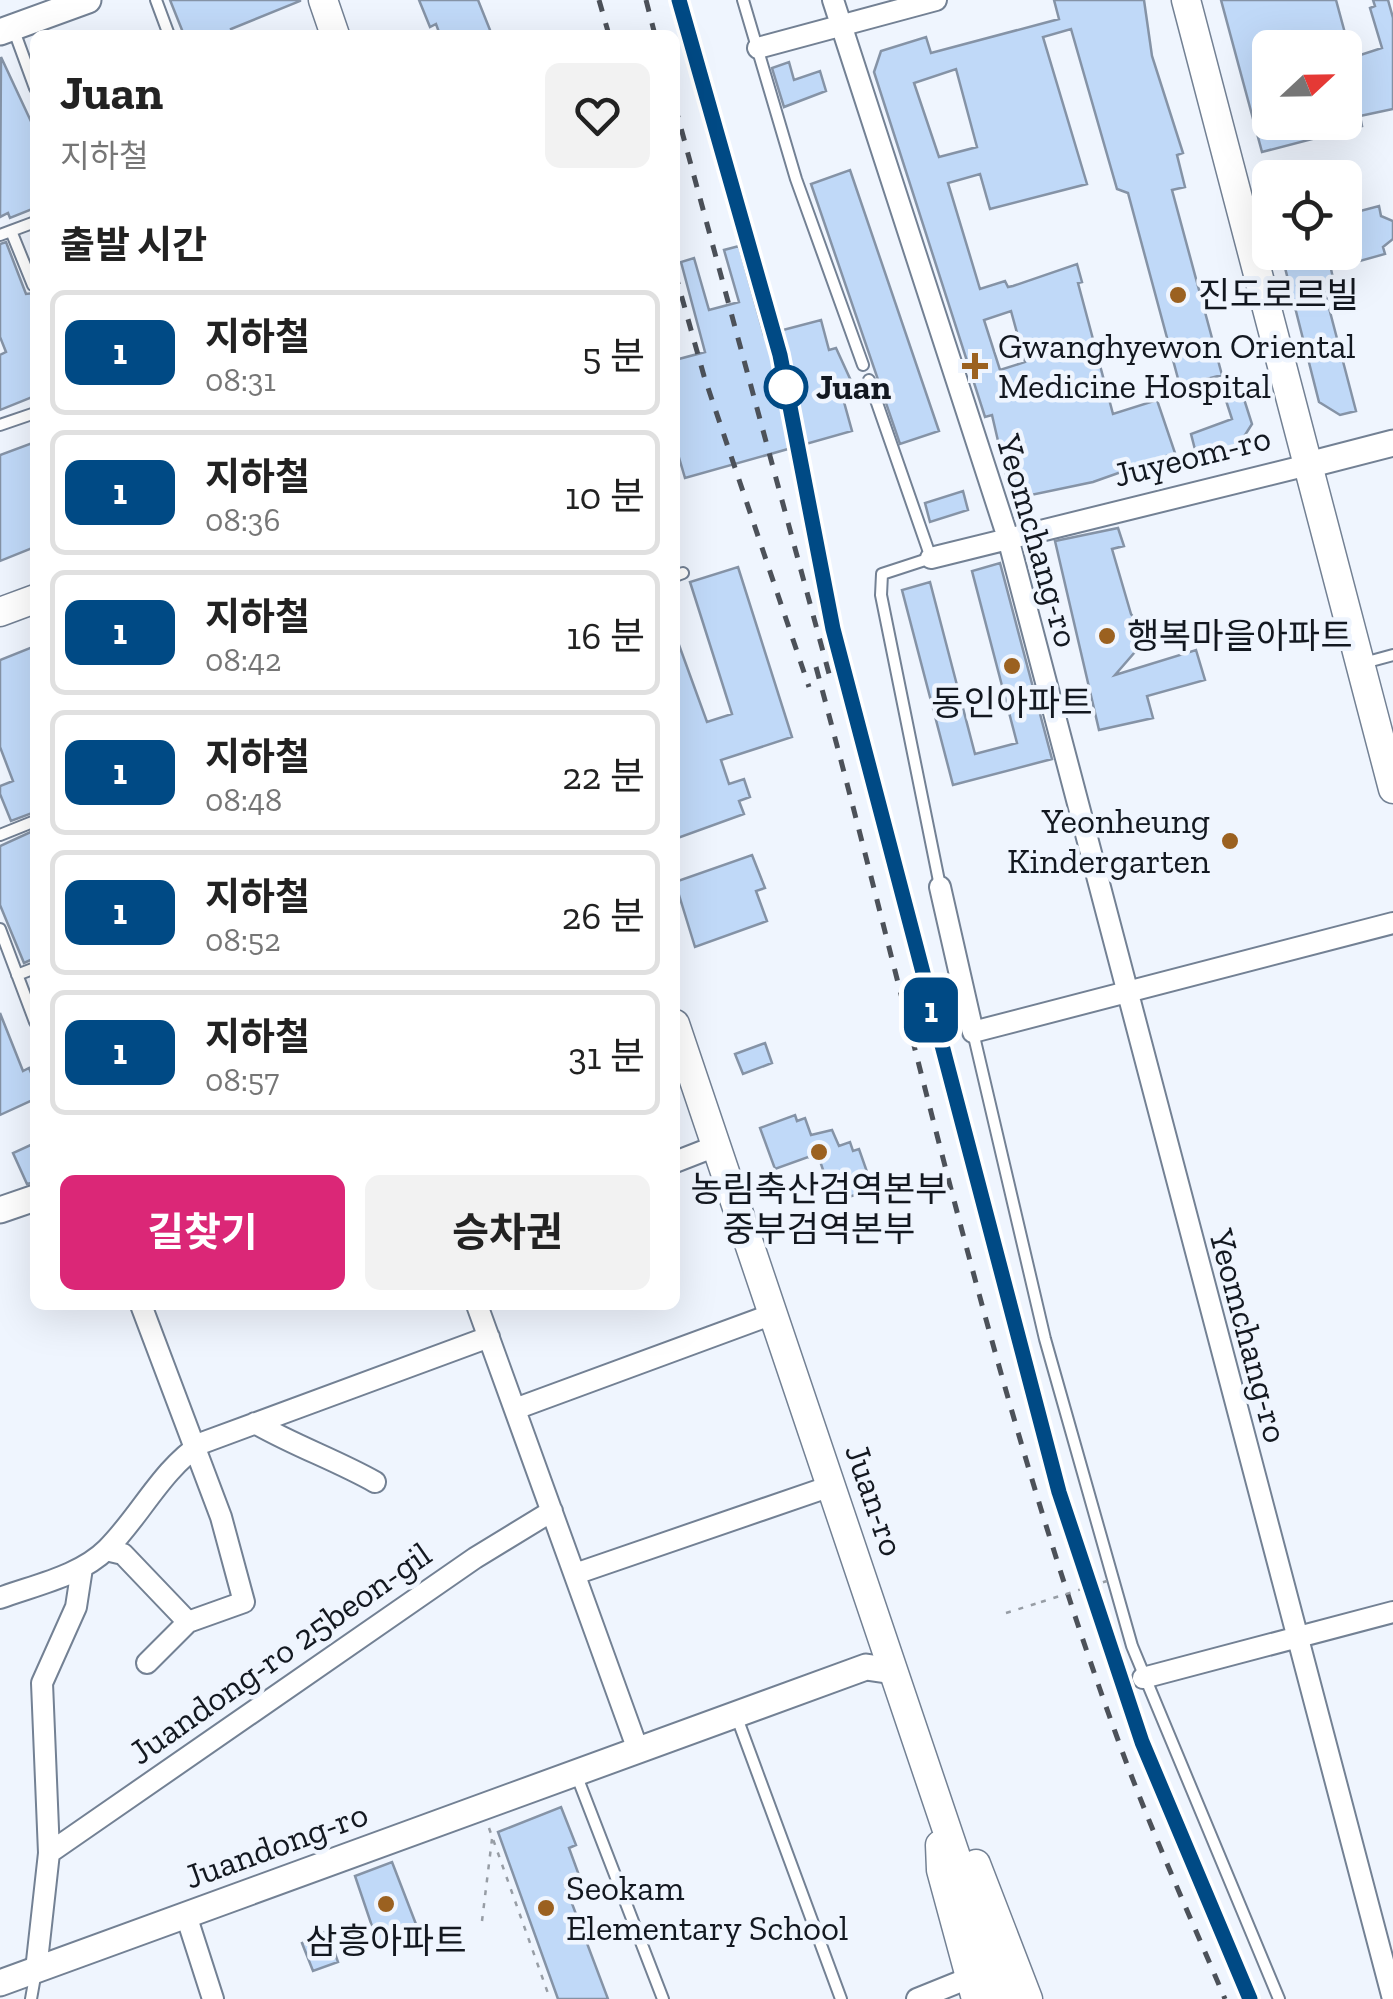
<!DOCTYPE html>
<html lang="ko">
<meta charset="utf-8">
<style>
body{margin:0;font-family:"Zilla Slab","Noto Sans KR",serif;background:#f2f2f2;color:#222;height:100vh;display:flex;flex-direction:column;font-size:38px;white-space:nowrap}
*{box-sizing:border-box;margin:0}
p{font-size:32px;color:#767676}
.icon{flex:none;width:55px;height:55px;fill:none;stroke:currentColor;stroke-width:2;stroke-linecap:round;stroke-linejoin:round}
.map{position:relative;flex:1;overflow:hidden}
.drawer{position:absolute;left:30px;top:30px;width:650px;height:1280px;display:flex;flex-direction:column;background:#fff;border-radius:15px;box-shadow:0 10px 40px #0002}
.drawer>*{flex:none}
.badge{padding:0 20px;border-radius:15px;font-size:35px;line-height:65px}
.needle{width:65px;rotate:68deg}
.controls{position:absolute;left:1252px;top:30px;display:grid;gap:20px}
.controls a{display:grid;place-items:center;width:110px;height:110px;border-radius:15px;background:#fff;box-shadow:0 10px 40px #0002;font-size:50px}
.map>.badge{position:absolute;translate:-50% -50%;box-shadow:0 0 0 5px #fff}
h2{padding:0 30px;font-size:38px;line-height:90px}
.round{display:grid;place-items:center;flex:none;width:105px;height:105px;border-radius:15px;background:#f2f2f2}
.summary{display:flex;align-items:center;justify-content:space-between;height:170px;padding:0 30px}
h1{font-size:48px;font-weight:700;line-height:75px}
.action{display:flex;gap:20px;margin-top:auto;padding:20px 30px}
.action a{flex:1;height:115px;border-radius:15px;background:#db2777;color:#fff;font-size:40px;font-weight:700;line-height:115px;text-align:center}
.action a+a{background:#f2f2f2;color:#222}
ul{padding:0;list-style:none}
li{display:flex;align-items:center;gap:30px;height:125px;margin:0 20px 15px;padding:0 10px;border:5px solid #e0e0e0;border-radius:15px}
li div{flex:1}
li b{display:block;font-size:38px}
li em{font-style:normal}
li .badge{min-width:110px;font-weight:700;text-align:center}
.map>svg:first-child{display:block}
</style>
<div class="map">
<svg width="1393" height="1999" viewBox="0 0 1393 1999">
<rect width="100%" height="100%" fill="#eff5fe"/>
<!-- building -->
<path fill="#c0d9f8" stroke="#8593a6" stroke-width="2.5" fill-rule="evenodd" d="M170 0H300V1L231 29 233 35H184Z
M419 0H478L492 35H440L436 24 430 27Z
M1054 0H1144L1152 56 1183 153 1177 155 1185 187 1172 190 1222 375 1180 386 1128 193 1117 189 1071 29 1043 37 1087 184 990 209 980 174 948 183 980 289 1005 281 1008 287 1013 286 1077 264 1082 282 1078 283 1113 414 1157 400 1175 453 1093 482 1031 495 1008 484 992 415 985 417 874 72 881 51 926 37 931 53 1059 19ZM956 69 977 147 939 157 914 83ZM1011 311 1025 362 1000 370 984 320Z
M1221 0H1336L1349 48H1270V122H1345V60L1382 48 1370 8 1375 6 1373 0H1388L1393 18V109L1360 116 1362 126 1262 152Z
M1 57 35 130V208L10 218 8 213 0 217Z
M789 62 794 80 820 71 826 91 784 107 772 68Z
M850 170 939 431 900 444 811 184Z
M1379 206 1381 216 1393 221V239L1383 247 1385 254 1331 269 1334 283 1323 285 1356 411 1340 415 1319 402 1281 252H1345V215Z
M6 242 26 294 35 293V396L0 410V355L6 352 0 337V244Z
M739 246 764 335 821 320 829 350 836 348 852 383 848 384 852 401 844 402 852 431 685 478 675 444V360L705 352 681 262 694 258 709 310 739 302 724 250Z
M1237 377 1252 424 1240 443 1198 461 1191 434 1232 419 1220 382Z
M35 442V547L0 561V455Z
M963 491 968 510 930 522 925 503Z
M1118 528 1124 546 1112 549 1131 614 1139 625 1134 627 1141 645 1115 675 1196 650 1205 680 1147 696 1153 718 1099 730 1055 541Z
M1000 563 1052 759 953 785 902 590 930 582 975 754 1017 743 972 571Z
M738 567 792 737 721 760 729 784 744 779 750 797 739 801 744 814 675 839V634L707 722 732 714 690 582Z
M35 646V812L11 821 0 794V786L13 781 0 747V660Z
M35 830V958L24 963 0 905V846Z
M752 855 765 888 756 891 767 921 695 947 675 882Z
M0 1013 23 1071 29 1068 35 1082V1099L0 1115Z
M765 1043 772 1063 743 1074 735 1054Z
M795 1115 797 1121 805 1118 811 1135 832 1130 839 1146 850 1142 853 1151 859 1149 873 1189 834 1202 820 1161 808 1157 775 1169 760 1128Z
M35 1143V1182L27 1184 13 1153Z
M561 1807 576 1845 569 1848 580 1878 565 1885 608 1999H558L498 1832Z
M392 1862 419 1932 378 1944 355 1876Z
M327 1931 338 1962 313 1971 302 1943Z"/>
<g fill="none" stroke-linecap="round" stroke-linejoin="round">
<defs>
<path id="service" d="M156 0 169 35
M743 0 796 179 863 365
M13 28 35 88
M11 231 33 285
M0 235 35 222
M869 380 931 558 882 574 881 595 940 886
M0 425 35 413
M675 576 683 573
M1360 664 1393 655
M0 835 35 821
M0 929 35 1022
M17 975 35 968
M973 1032 1045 1339 1132 1646 1279 1999
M736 1715 841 1999
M576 1774 663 1999
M31 1999 36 1971"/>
<path id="minor" d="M833 0 1008 538 1393 1999
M758 48 936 0
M931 558 1308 465
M940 887 973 1032 1393 923
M675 1162 716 1146
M141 1305 221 1517 244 1602 188 1622 147 1663
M477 1305 638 1750
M515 1409 773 1314
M255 1423C295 1446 336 1460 375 1482
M106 1550 123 1554 188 1622
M575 1574 831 1486
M0 1598C35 1585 80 1576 107 1549 141 1515 161 1470 202 1443L489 1337
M1143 1678 1393 1612
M49 1853 475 1558 552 1511
M186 1915 213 1999
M36 1970 49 1853 42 1683 76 1607 82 1568
M917 1999 969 1978"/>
<path id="tertiary" d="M0 32 88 0
M1308 465 1393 443
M0 1210 35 1198
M0 1983 866 1667 893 1671"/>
<path id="secondary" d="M323 0 335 35
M1186 0 1393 789
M0 612 35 599
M675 1024 1004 1999
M940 1845 941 1870 976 1999
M976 1864 1028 1999"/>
</defs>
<!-- service casing -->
<use href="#service" stroke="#738194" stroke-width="14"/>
<!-- minor casing -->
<use href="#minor" stroke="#738194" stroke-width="24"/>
<!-- tertiary casing -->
<use href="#tertiary" stroke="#738194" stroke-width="29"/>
<!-- secondary casing -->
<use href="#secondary" stroke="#738194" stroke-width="31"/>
<!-- path -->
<path stroke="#979da5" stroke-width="2.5" stroke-dasharray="5 8" stroke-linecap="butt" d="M1006 1613 1041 1602
M489 1828 550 1999
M482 1921 492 1839"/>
<!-- service -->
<use href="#service" stroke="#fff" stroke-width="10"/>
<!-- minor -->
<use href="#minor" stroke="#fff" stroke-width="20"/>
<!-- tertiary -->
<use href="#tertiary" stroke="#fff" stroke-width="25"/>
<!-- secondary -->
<use href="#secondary" stroke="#fff" stroke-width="28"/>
<!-- rail -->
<path stroke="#4c5159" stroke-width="5" stroke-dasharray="12 12" stroke-linecap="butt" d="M599 0 609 35
M646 0 655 35
M679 0 779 355 833 629 1059 1492 1141 1742 1250 1999
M675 106 831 681
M675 273 704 376 809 687
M816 667C914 1028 992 1397 1121 1748 1152 1833 1190 1916 1225 1999"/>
<!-- path-bridge -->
<path stroke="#979da5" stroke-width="2.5" stroke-dasharray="5 8" stroke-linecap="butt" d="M1041 1602 1107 1581"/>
</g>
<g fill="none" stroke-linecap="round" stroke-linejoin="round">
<defs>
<path id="line" d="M679 0 780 355 833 629 1059 1492 1142 1742 1250 1999"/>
</defs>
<!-- line casing -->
<use href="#line" stroke="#fff" stroke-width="22"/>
<!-- line -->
<use href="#line" stroke="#004a85" stroke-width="15"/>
</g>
<!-- markers -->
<g fill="#9b6120" stroke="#eff5fe" stroke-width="4">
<circle cx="1178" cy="295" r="10"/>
<path d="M970 351h10v10h10v10h-10v10h-10v-10h-10v-10h10z"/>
<circle cx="1107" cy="636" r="10"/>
<circle cx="1012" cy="666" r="10"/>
<circle cx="1230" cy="841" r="10"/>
<circle cx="819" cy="1152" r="10"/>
<circle cx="386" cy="1904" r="10"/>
<circle cx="546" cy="1908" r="10"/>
</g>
<circle fill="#fff" stroke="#004a85" stroke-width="5" cx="786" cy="387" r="20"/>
<g text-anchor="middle" stroke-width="9" stroke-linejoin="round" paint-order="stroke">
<!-- poi labels -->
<g font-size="35" fill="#131820" stroke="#eff5fe" text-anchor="start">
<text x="1198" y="307">진도로르빌</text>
<text x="998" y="358">Gwanghyewon Oriental<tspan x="998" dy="40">Medicine Hospital</tspan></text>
<text x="1127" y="648">행복마을아파트</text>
<text x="1012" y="715" text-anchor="middle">동인아파트</text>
<text x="1210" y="833" text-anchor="end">Yeonheung<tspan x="1210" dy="40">Kindergarten</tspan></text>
<text x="819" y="1201" text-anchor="middle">농림축산검역본부<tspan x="819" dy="40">중부검역본부</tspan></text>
<text x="566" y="1900">Seokam<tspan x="566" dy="40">Elementary School</tspan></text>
<text x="386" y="1953" text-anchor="middle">삼흥아파트</text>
</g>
<!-- stop labels -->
<g font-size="35" font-weight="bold" fill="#131820" stroke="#eff5fe" text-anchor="start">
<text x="816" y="399">Juan</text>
</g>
<!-- street labels -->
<g font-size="35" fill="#131820" stroke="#eff5fe">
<text transform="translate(1192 456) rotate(-14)" y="12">Juyeom-ro</text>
<text transform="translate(1038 541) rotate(74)" y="12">Yeomchang-ro</text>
<text transform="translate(1249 1336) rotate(75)" y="12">Yeomchang-ro</text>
<text transform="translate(875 1500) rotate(71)" y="12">Juan-ro</text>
<text transform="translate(280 1653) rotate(-35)" y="12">Juandong-ro 25beon-gil</text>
<text transform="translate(276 1845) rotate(-20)" y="12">Juandong-ro</text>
</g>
</g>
</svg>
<div class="controls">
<a><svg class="needle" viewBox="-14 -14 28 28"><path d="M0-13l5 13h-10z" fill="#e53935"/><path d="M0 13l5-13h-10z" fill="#767676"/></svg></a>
<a><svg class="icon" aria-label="locate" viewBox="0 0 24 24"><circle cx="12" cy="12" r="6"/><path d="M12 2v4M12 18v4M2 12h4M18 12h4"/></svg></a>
</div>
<b class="badge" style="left:931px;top:1010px;background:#004a85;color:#fff">1</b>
<section class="drawer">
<div class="summary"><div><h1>Juan</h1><p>지하철</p></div><a class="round"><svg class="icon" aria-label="heart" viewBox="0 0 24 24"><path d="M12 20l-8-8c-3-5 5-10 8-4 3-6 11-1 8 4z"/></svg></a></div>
<h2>출발 시간</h2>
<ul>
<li><span class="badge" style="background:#004a85;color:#fff">1</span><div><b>지하철</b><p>08:31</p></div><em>5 분</em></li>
<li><span class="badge" style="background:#004a85;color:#fff">1</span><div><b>지하철</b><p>08:36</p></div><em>10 분</em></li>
<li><span class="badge" style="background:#004a85;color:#fff">1</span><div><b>지하철</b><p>08:42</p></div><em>16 분</em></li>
<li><span class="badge" style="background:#004a85;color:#fff">1</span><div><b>지하철</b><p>08:48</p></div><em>22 분</em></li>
<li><span class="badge" style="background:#004a85;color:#fff">1</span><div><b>지하철</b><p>08:52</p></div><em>26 분</em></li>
<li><span class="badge" style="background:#004a85;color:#fff">1</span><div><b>지하철</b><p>08:57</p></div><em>31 분</em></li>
</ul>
<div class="action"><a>길찾기</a><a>승차권</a></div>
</section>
</div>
